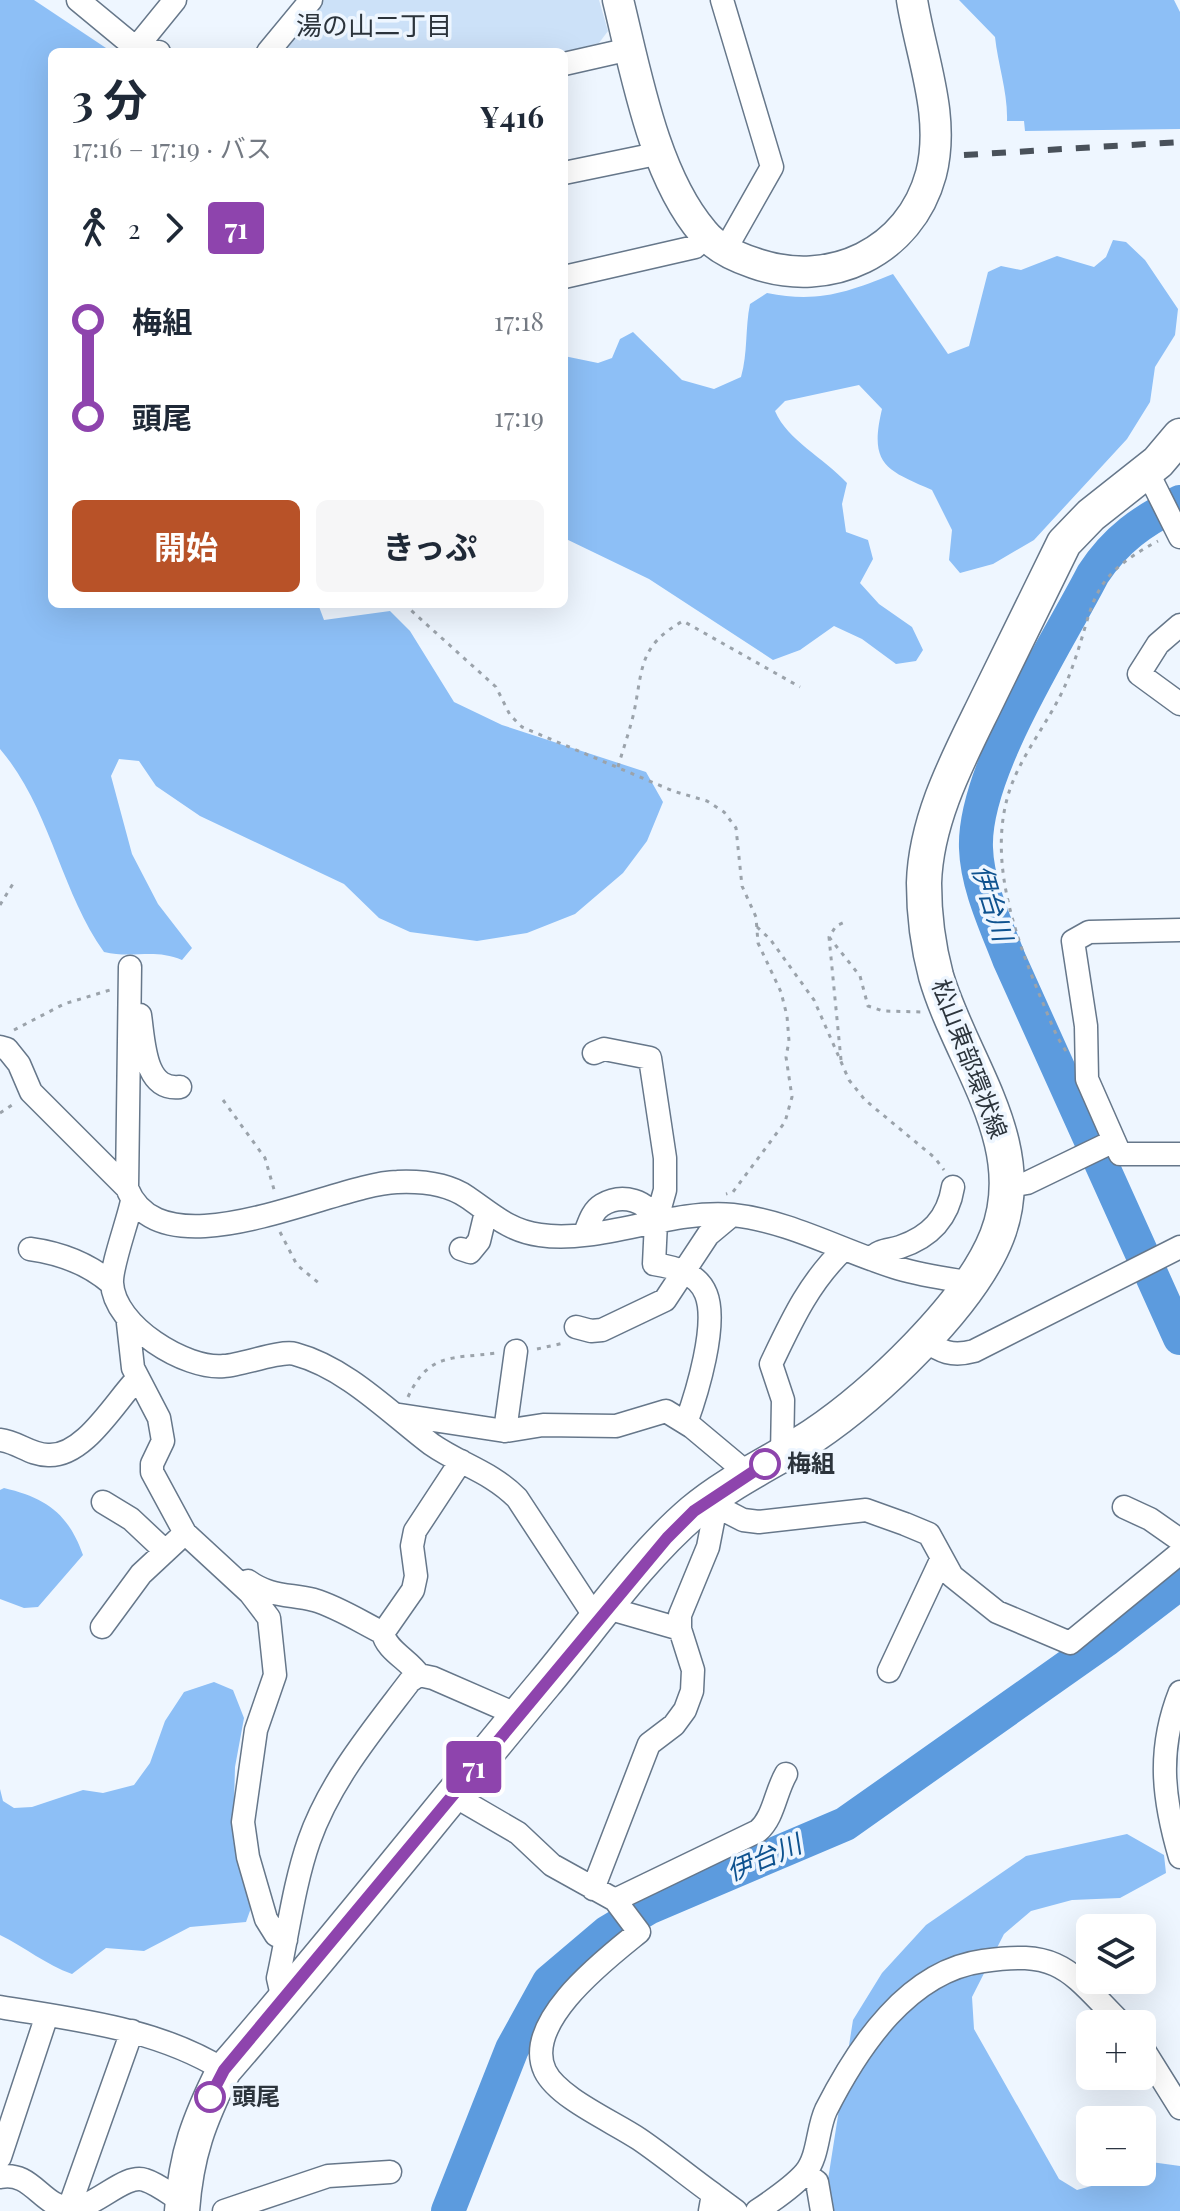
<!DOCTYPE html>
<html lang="ja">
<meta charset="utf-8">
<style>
body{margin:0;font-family:"Playfair Display","Noto Sans JP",serif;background:#f6f6f7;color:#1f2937;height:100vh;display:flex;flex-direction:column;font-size:30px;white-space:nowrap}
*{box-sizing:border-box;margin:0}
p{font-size:26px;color:#747a83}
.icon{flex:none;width:44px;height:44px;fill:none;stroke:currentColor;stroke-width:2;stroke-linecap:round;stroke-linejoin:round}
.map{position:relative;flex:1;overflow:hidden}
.details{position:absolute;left:48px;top:48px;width:520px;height:560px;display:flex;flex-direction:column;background:#fff;border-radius:12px;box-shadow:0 8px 32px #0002}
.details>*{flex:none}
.badge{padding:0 16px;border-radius:6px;font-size:28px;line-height:52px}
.fabs{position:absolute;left:1076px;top:1914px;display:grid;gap:16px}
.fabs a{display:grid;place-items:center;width:80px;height:80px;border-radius:12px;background:#fff;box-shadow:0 8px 32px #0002;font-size:40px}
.map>.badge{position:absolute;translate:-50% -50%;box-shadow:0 0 0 4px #fff}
.legs{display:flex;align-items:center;gap:12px;height:88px;padding:0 24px;font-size:26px}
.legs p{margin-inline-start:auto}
.overview{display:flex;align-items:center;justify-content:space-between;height:136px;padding:0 24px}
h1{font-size:44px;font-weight:700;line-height:60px}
.cta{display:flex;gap:16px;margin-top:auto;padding:16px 24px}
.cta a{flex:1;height:92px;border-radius:12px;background:#b85228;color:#fff;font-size:32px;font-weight:700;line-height:92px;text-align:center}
.cta a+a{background:#f6f6f7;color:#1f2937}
ul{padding:0 24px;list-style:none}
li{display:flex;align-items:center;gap:28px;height:96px;font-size:30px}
li i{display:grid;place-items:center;width:12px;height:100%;margin:0 10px;background:currentColor}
li i::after{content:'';width:20px;height:20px;margin:-10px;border:6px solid;border-radius:50%;background:#fff}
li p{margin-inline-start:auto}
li:first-child i{background:linear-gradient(#0000 50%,currentColor 0)}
li:last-child i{background:linear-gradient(currentColor 50%,#0000 0)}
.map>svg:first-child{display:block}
</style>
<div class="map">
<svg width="1180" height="2211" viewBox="0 0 1180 2211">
<rect width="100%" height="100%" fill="#eef6ff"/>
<!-- green -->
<path fill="#cce1f8" d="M324 0H599L608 31 599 43 564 52H284Z"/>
<!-- forest -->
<path fill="#8dbff6" d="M0 0H34L112 52H52V604H318L324 620 390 611 410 631 454 702 502 725 646 772 663 802 647 841 623 873 575 914 527 933 477 941 410 932 379 918 344 884 200 816 156 786 139 761 119 759 111 776 132 854 158 904 192 948 182 960C154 948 133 959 104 952 60 890 50 807 0 749Z
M959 0H1174L1180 12V129L1025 131 1024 121H1007C1008 93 998 65 995 37Z
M1113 240 1126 242 1145 260 1178 309 1175 335 1155 367 1150 402 1127 439 1034 540 993 564 960 573 949 560 952 530 932 490C885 470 869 464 882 409L859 385 785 401 775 411C788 441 823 457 847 483L842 504 846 532 868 540 873 559 860 583 879 604 912 627 923 650 916 661 896 664 862 639 834 626 800 650 773 660 649 579 564 538V356L598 363 612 358 620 339 633 332 682 380 714 389 741 377C748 353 745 328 750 304L767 293C817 303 846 293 893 274L948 354 969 346 988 272 1001 266 1021 270 1057 256 1094 267 1106 257Z
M4 1488C46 1498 68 1513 83 1555L38 1607 24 1608 0 1599V1490Z
M214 1682 233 1690 244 1718 235 1767 233 1839 251 1908 246 1922 190 1927 144 1951 106 1948 72 1974C46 1965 25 1947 0 1935V1789L3 1801 14 1808 32 1807 83 1790 103 1793 134 1785 150 1763 165 1721 184 1692Z
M1127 1834 1164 1855 1166 1873 1120 1898 1072 1900 1031 1911 1004 1934 972 1997 974 2029 1059 2179 1077 2190 1142 2172V2167L1151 2162 1180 2166V2211H826L827 2186 853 2020 882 1973 926 1925 1026 1856Z"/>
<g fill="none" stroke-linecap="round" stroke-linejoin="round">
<!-- river -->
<path stroke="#5c9bde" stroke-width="34" d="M1180 502C1142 521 1116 539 1093 574 1057 644 973 772 976 848 977 885 996 925 1009 959L1180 1338
M448 2211 512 2049 549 1982 608 1932 650 1907 845 1824 1107 1639 1180 1583"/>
<defs>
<path id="street" d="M78 0 136 48 159 52
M722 0 772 167 725 250
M136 48 175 0
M268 52 311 0
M564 64 630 49
M564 173 661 153
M564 277 695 247 705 236
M1147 471 1180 537
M1180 625 1158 644 1139 674 1180 704
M1180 930 1089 932 1073 941 1086 1026 1087 1079 1120 1154H1180
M140 1015C144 1042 144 1091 180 1087
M0 1047 7 1049 19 1064 31 1092 127 1188C162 1277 336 1183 397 1182 420 1181 448 1184 467 1197 492 1214 509 1231 540 1235 600 1244 670 1209 733 1215 789 1221 840 1250 894 1267 918 1275 945 1278 971 1283
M594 1053 604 1049 650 1058 665 1158V1190L656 1222 654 1264C674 1267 698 1273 706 1294 718 1324 697 1393 686 1423
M1009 1186 1027 1183 1114 1141
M127 1188 130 967
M132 1201C128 1221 111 1266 112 1283 114 1326 186 1370 224 1366 242 1365 281 1350 295 1354 347 1368 390 1413 431 1444 461 1465 490 1471 517 1498L597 1620
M585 1233C589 1223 592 1211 602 1205 622 1193 649 1200 656 1222
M30 1249C59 1253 89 1264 112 1284
M461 1249 470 1252 479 1241 486 1212
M871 1259C880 1249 888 1251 900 1247 930 1237 948 1218 953 1187
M128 1323 133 1368 159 1418 163 1441 152 1464V1472L185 1533 250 1593 269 1618 275 1675 256 1730 243 1822 248 1857 266 1919 276 1935 286 1940
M576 1327 591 1331 602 1330 665 1300 708 1235 732 1215
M922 1339C941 1352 952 1357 974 1351L1180 1247
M400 1415 505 1431 543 1425 616 1426 666 1411 692 1427 747 1473
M505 1431 516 1351
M0 1440C18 1442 30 1455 48 1455 84 1457 114 1403 137 1379
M782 1455 783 1400 771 1364C791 1322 809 1282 844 1249
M103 1502 131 1519 165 1551
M716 1506 743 1520 759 1522 866 1510 905 1524 929 1534 952 1576 997 1612 1070 1643 1180 1553
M1124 1507 1150 1519 1180 1540
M248 1581C270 1597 289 1594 314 1600 338 1607 361 1622 383 1633L413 1590 416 1576 412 1546 415 1531 461 1461
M607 1608 680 1629
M102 1627 141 1574 185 1533
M383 1633C386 1650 409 1660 419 1675
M889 1671 942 1558
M1180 1692C1157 1750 1163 1799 1180 1857
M451 1794 518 1833 552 1865 615 1900 639 1932C607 1958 522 2022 545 2071 558 2098 614 2122 639 2139 664 2156 688 2176 713 2194L710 2211
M593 1889 649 1744 674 1725 685 1710 692 1691 693 1670 680 1629V1615L708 1547 716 1506 711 1499
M615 1900 758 1831C774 1817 775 1793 786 1774
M283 2000 278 1978C288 1933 294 1884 309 1841 330 1781 372 1731 410 1681L419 1675 433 1678 518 1715
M0 2007C77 2020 156 2028 224 2070
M1142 2047 1180 2108
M0 2157 47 2015
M805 2173 817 2182 822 2211
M0 2177C32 2170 42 2208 71 2208 96 2208 124 2173 145 2180 158 2184 171 2195 183 2202
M713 2194 736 2211
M69 2208 132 2031
M224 2211 328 2176 390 2172
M757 2211C772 2201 793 2187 805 2173 819 2156 817 2129 826 2110 858 2047 908 1971 983 1961 1062 1949 1070 1972 1122 2024"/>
<path id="secondary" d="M618 0C636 73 654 175 703 232 715 247 736 257 754 263 830 290 910 252 931 174 946 116 921 57 912 0"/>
<path id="primary" d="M182 2211C186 2154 199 2120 224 2070 334 1944 437 1812 544 1684 591 1628 638 1559 693 1512 730 1481 773 1462 813 1436 874 1395 970 1305 997 1236 1033 1144 961 1062 936 976 928 946 924 914 924 883 926 816 961 754 989 696 1014 645 1039 594 1064 543L1091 515 1158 462 1180 436"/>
</defs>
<!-- street casing -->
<use href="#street" stroke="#66778a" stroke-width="25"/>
<!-- secondary casing -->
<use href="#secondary" stroke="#66778a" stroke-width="33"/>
<!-- primary casing -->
<use href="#primary" stroke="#66778a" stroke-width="37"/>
<!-- path -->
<path stroke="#9ba3ab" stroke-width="3" stroke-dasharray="4 6" stroke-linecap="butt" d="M404 604 496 687 510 715 522 727 673 791 707 801 724 812 736 828 742 886 756 917 758 943 781 992 787 1016 789 1041 786 1057 792 1097 785 1122 733 1192 726 1194
M618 767C623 749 630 730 634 712 643 669 638 646 683 621L800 687
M0 905 14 882
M757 927 770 939 814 1000 849 1080 865 1100 935 1158 944 1170
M829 937 860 976 868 1006 883 1011 923 1012
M14 1030 64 1004 110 990
M1066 1051C1054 1034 1048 1014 1040 996 1014 933 987 857 1010 789 1024 749 1054 716 1069 676 1097 604 1083 581 1158 541
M841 1060 829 937 836 926 847 921
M223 1100 265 1158 275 1193
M0 1113 15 1103
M280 1232 297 1265 320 1284
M537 1349 564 1343
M408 1397C429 1352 452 1359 497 1353"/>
<!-- street -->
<use href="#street" stroke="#fff" stroke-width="22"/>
<!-- secondary -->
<use href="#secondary" stroke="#fff" stroke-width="30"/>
<!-- primary -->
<use href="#primary" stroke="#fff" stroke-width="34"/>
<!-- rail -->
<path stroke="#49515a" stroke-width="6" stroke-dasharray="14 14" stroke-linecap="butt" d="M964 155 1180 142"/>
</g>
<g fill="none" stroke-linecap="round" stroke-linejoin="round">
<defs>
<path id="line-1" d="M210 2097 224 2070 667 1538 694 1511 765 1464"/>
</defs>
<!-- line-1 casing -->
<use href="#line-1" stroke="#fff" stroke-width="18"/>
<!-- line-1 -->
<use href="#line-1" stroke="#8e44ad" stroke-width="12"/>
</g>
<!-- markers -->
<g fill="#fff" stroke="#8e44ad" stroke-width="4">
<circle cx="765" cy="1464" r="14"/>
<circle cx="210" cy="2097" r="14"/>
</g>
<g text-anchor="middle" stroke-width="7" stroke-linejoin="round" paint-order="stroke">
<!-- street labels -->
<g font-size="24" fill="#2c343c" stroke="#eef6ff">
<text transform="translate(969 1059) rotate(69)" y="8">松山東部環状線</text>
</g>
<!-- stop labels -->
<g font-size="24" font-weight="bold" fill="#2c343c" stroke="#eef6ff" text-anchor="start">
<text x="787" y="1472">梅組</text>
<text x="232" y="2105">頭尾</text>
</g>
<!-- neighbourhood labels -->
<g font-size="26" fill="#2c343c" stroke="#eef6ff">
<text x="374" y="35">湯の山二丁目</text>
</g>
<!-- water labels -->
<g font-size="26" font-style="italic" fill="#0e528f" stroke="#eef6ff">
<text transform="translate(992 903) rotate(73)" y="9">伊台川</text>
<text transform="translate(764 1858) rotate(-23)" y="9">伊台川</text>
</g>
</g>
</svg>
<div class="fabs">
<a><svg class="icon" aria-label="layers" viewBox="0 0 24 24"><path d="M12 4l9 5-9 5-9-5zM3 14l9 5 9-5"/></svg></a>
<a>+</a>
<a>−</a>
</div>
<b class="badge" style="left:474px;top:1767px;background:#8e44ad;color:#fff">71</b>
<section class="details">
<div class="overview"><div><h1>3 分</h1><p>17:16 – 17:19 · バス</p></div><b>¥416</b></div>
<div class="legs"><svg class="icon" aria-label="walk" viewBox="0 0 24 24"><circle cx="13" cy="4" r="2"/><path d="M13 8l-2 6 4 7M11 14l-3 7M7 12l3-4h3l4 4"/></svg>2<svg class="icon" aria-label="forward" viewBox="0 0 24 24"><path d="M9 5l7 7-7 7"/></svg><b class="badge" style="background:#8e44ad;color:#fff">71</b></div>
<ul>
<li><i style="color:#8e44ad"></i><b>梅組</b><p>17:18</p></li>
<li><i style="color:#8e44ad"></i><b>頭尾</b><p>17:19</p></li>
</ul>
<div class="cta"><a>開始</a><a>きっぷ</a></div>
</section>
</div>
